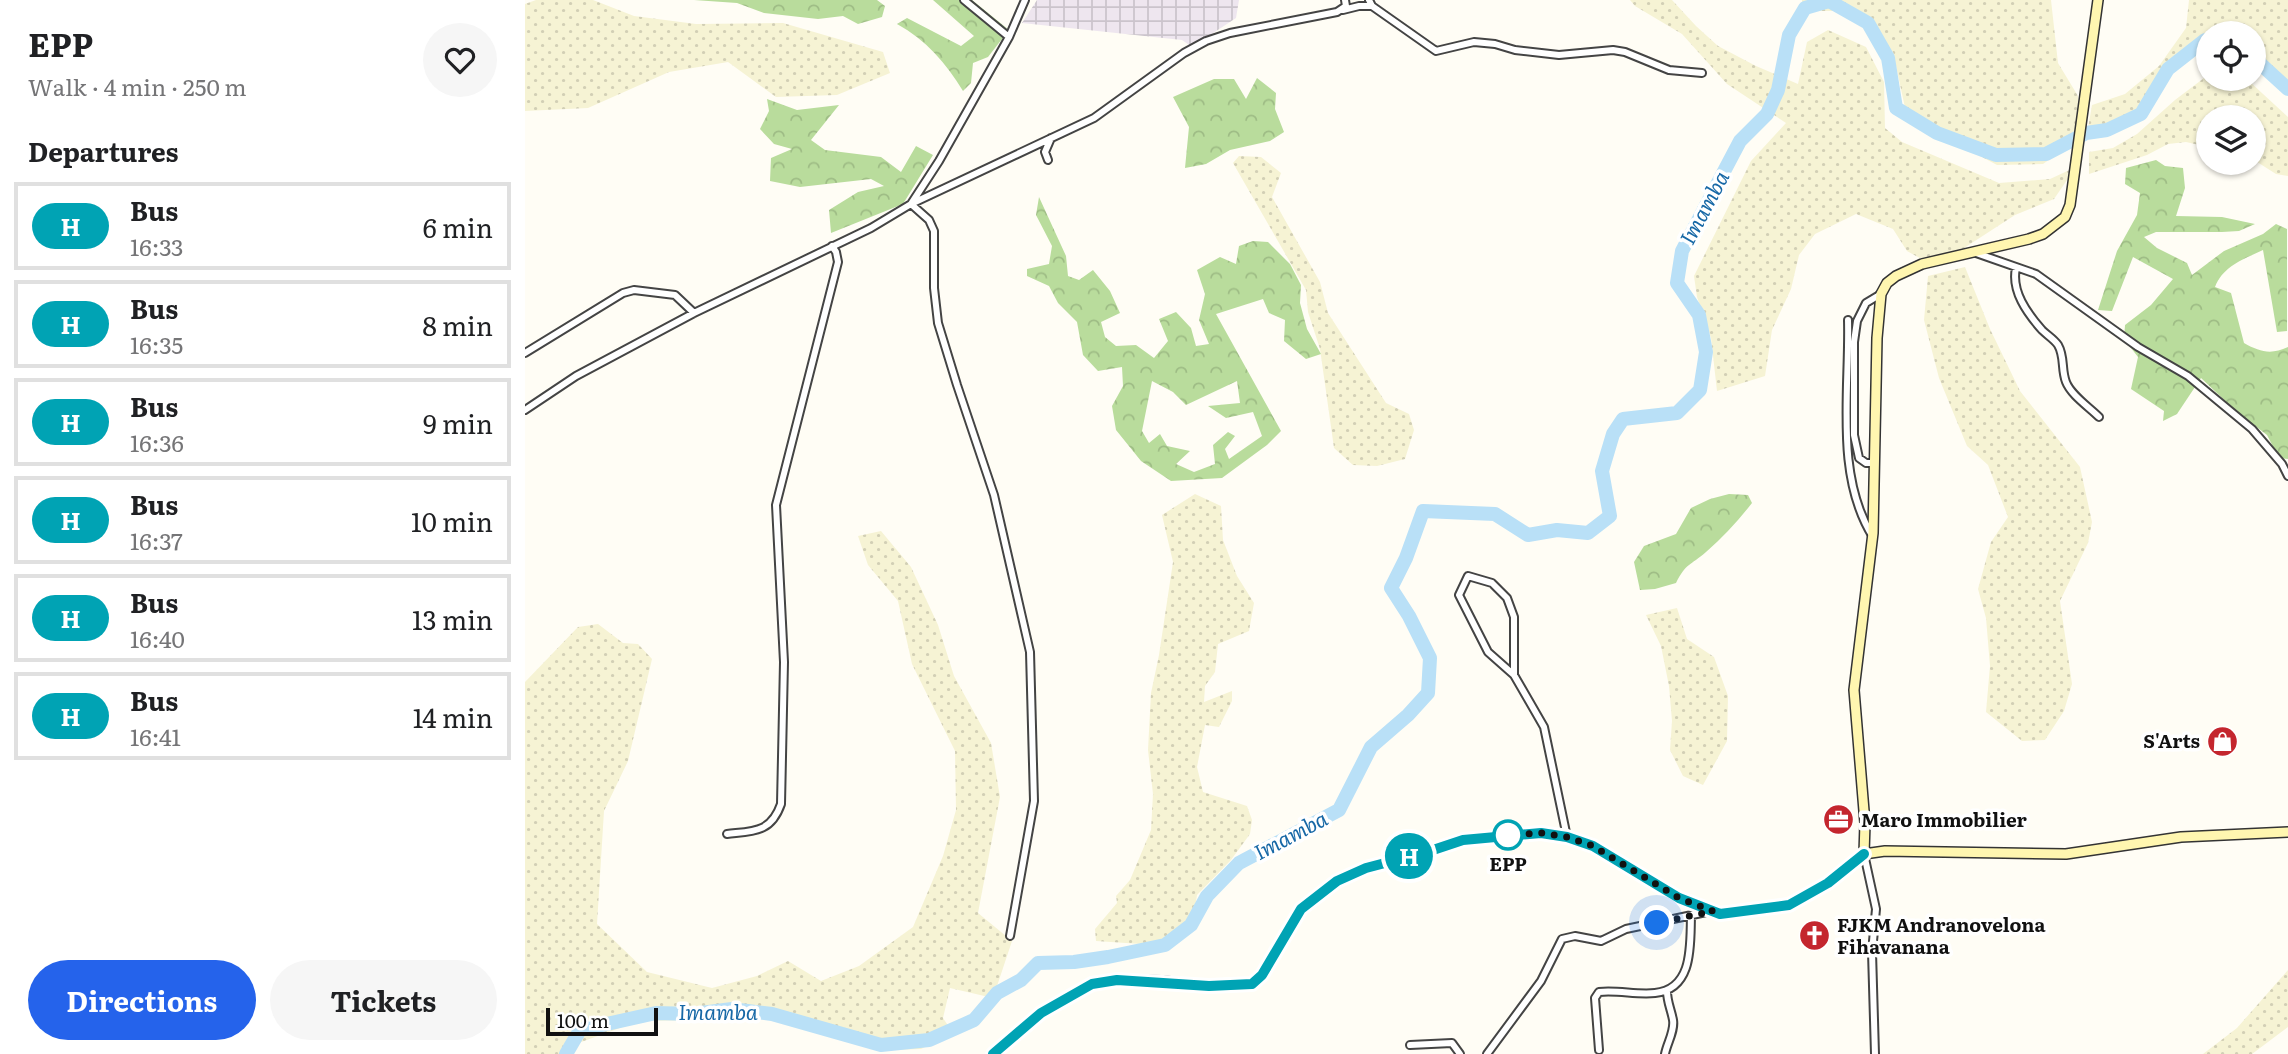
<!DOCTYPE html>
<meta charset="utf-8">
<style>
body{margin:0;font-family:Literata,serif;background:#f6f6f6;color:#202124;height:100vh;display:flex;flex-direction:column;font-size:26px;white-space:nowrap}
*{box-sizing:border-box;margin:0}
p{font-size:23px;color:#757577}
.icon{flex:none;width:38px;height:38px;fill:none;stroke:currentColor;stroke-width:2;stroke-linecap:round;stroke-linejoin:round}
.map{position:relative;flex:1;overflow:hidden}
.side{display:flex;flex-direction:column;background:#fff;width:525px}
.side>*{flex:none}
.badge{padding:0 14px;border-radius:23px;font-size:24px;line-height:46px}
.fabs{position:absolute;left:1671px;top:21px;display:grid;gap:14px}
.fabs a{display:grid;place-items:center;width:70px;height:70px;border-radius:50%;background:#fff;box-shadow:0 2px 5px #0004;font-size:35px}
.scale{position:absolute;left:21px;bottom:18px;width:112px;box-sizing:border-box;padding-left:7px;border:4px solid #111;border-top:0;font-size:19px;line-height:24px;white-space:nowrap;color:#111;-webkit-text-stroke:5px #fff;paint-order:stroke}
.you{position:absolute;width:35px;height:35px;margin:-18px;border:5px solid #fff;border-radius:50%;background:#1a73e8;box-shadow:0 0 0 10px #1a73e833}
.map>.badge{position:absolute;translate:-50% -50%;box-shadow:0 0 0 4px #fff}
h2{padding:0 28px;font-size:26px;line-height:63px}
.round{display:grid;place-items:center;flex:none;width:74px;height:74px;border-radius:37px;background:#f6f6f6}
.overview{display:flex;align-items:center;justify-content:space-between;height:119px;padding:0 28px}
h1{font-size:33px;font-weight:700;line-height:52px}
.cta{display:flex;gap:14px;margin-top:auto;padding:14px 28px}
.cta a{flex:1;height:80px;border-radius:42px;background:#2563eb;color:#fff;font-size:28px;font-weight:700;line-height:80px;text-align:center}
.cta a+a{background:#f6f6f6;color:#202124}
ul{padding:0;list-style:none}
li{display:flex;align-items:center;gap:21px;height:88px;margin:0 14px 10px;padding:0 14px;border:4px solid #e0e0e0;border-radius:0px}
li div{flex:1}
li b{display:block;font-size:26px}
li em{font-style:normal}
li .badge{min-width:77px;font-weight:700;text-align:center}
main{display:flex;flex:1;min-height:0}
.map>svg:first-child{display:block}
</style>
<main>
<section class="side">
<div class="overview"><div><h1>EPP</h1><p>Walk · 4 min · 250 m</p></div><a class="round"><svg class="icon" aria-label="heart" viewBox="0 0 24 24"><path d="M12 20l-8-8c-3-5 5-10 8-4 3-6 11-1 8 4z"/></svg></a></div>
<h2>Departures</h2>
<ul>
<li><span class="badge" style="background:#00a3b4;color:#fff">H</span><div><b>Bus</b><p>16:33</p></div><em>6 min</em></li>
<li><span class="badge" style="background:#00a3b4;color:#fff">H</span><div><b>Bus</b><p>16:35</p></div><em>8 min</em></li>
<li><span class="badge" style="background:#00a3b4;color:#fff">H</span><div><b>Bus</b><p>16:36</p></div><em>9 min</em></li>
<li><span class="badge" style="background:#00a3b4;color:#fff">H</span><div><b>Bus</b><p>16:37</p></div><em>10 min</em></li>
<li><span class="badge" style="background:#00a3b4;color:#fff">H</span><div><b>Bus</b><p>16:40</p></div><em>13 min</em></li>
<li><span class="badge" style="background:#00a3b4;color:#fff">H</span><div><b>Bus</b><p>16:41</p></div><em>14 min</em></li>
</ul>
<div class="cta"><a>Directions</a><a>Tickets</a></div>
</section>
<div class="map">
<svg width="1763" height="1054" viewBox="0 0 1763 1054">
<defs>
<pattern id="industrial-grid" width="8" height="8" patternUnits="userSpaceOnUse" patternTransform="scale(1.75)"><rect width="8" height="8" fill="#eee6ef"/><path d="M0 4h8M4 0v8" fill="none" stroke="#cbc4cc"/></pattern>
<pattern id="farmland-dots" width="8" height="8" patternUnits="userSpaceOnUse" patternTransform="scale(1.75)"><rect width="8" height="8" fill="#f6f3d4"/><path d="M2 2h.1M6 6h.1" fill="none" stroke="#d2cfb5" stroke-width="1.8" stroke-linecap="round"/></pattern>
<pattern id="forest-crowns" width="20" height="18" patternUnits="userSpaceOnUse" patternTransform="scale(1.75)"><rect width="20" height="18" fill="#b9dc9c"/><path d="M2 6a3 3 0 1 1 6 0M12 15a3 3 0 1 1 6 0" fill="none" stroke="#9ebc85"/></pattern>
</defs>
<rect width="100%" height="100%" fill="#fffdf5"/>
<!-- industrial -->
<path fill="url(#industrial-grid)" d="M512 0H714L711 18 667 47 657 40 497 23Z"/>
<!-- farmland -->
<path fill="url(#farmland-dots)" d="M11 0H68L109 16 171 24 258 23 358 52 365 73 312 95 251 97 203 62 144 72 63 108 0 111V4Z
M1105 0H1147L1171 26 1193 46 1231 66 1273 84 1282 42 1303 30 1341 47 1359 82 1360 128 1377 142 1474 183 1525 179 1551 167 1529 199 1490 215 1436 250 1400 261 1382 251 1368 229 1331 214 1290 234 1274 255 1266 289 1247 330 1240 376 1192 391 1186 338 1172 297 1169 276 1226 161 1261 123 1202 84 1157 34 1110 6Z
M1277 0H1526L1533 63 1553 96 1557 126 1551 141 1518 164 1472 165 1382 117 1368 52 1343 29 1311 11H1277Z
M1664 0H1763V89L1729 59V33H1684L1683 44 1632 81 1612 115 1574 136 1562 134 1567 105 1600 94 1634 66 1661 28Z
M1683 75 1684 79H1711L1725 82 1763 117V176L1751 174 1729 160V117H1684L1683 147 1661 142 1643 144 1622 155 1564 174V152L1588 148 1612 134 1650 100Z
M714 156 736 157 756 173 747 197 795 282 803 313 861 403 884 414 889 430 880 459 852 466 828 465 809 448 795 349 783 312 781 290 708 163Z
M1440 267 1465 329 1495 391 1555 467 1567 522 1563 543 1535 601 1547 684 1539 711 1520 740 1497 741 1461 712 1465 666 1461 618 1453 589 1466 542 1483 517 1463 465 1442 446 1414 378 1399 320 1403 276Z
M670 494 696 506 698 540 712 576 729 603 724 631 693 644 690 672 680 686 679 702 707 691V701L694 727 680 725 672 767 678 792 722 806 727 820 725 834 706 860 672 895 668 921 631 945 571 941 570 929 592 903 591 896 605 880 626 830 628 794 623 750 626 693 634 655 648 562 637 515Z
M356 531 386 567 413 625 429 676 466 743 475 797 453 913 487 941 468 998 425 988 418 1018 428 1033 396 1049 366 1050 240 1019 114 1021 48 1045 44 1054H0V682L53 627 73 624 98 643 113 644 127 659 103 761 79 811 72 924 122 972 187 988 232 976 263 961 296 981 334 966 388 927 418 856 431 810 430 751 387 664 373 601 343 565 333 536Z
M1152 608 1162 639 1189 657 1203 696 1202 741 1178 785 1158 776 1145 750 1147 721 1144 686 1136 646 1121 615Z
M1763 970V1027L1727 1054H1678L1712 1028Z"/>
<!-- forest -->
<path fill="url(#forest-crowns)" fill-rule="evenodd" d="M169 0H352L360 6 357 17 333 24 318 16 293 19 239 13 212 3Z
M408 0H447L484 30 463 57 448 63 446 83 438 91C421 63 401 40 372 24L382 18 436 46 449 36Z
M732 78 751 93 750 109 759 132 745 141 705 150 681 164 660 168 664 127 648 97 689 79H709L721 99Z
M242 99 272 110 314 105 286 140 300 150 356 157 376 172 391 146 408 155 378 204 306 233 304 210 333 192 359 186 346 179 275 187 245 181 246 158 267 149 249 144 235 129 244 111Z
M1631 160 1640 166 1658 168 1660 188 1651 216 1697 217 1730 224 1714 231 1697 232H1631L1619 237 1632 248 1662 263 1667 275 1699 251 1738 234 1751 224 1762 229V331L1752 332 1738 250C1719 259 1698 266 1690 287L1706 293 1719 343C1735 352 1746 355 1763 347V459L1754 458 1742 435 1712 412 1676 378 1652 414 1638 421 1639 411 1606 389 1613 357 1599 339 1600 325 1626 305 1648 279 1608 257 1587 311 1573 310 1592 251 1612 215 1615 193 1600 184 1601 168Z
M514 197 541 256 543 276 554 280 568 270 585 291 595 313 576 322 580 337 591 346 611 345 629 358 643 341 634 319 651 312 666 328 671 346 684 344 674 320 680 294 672 270 695 257 711 264 714 246 728 241 743 242 765 264 776 285 775 303 782 329 796 354 781 359 759 341 760 320 744 313 738 299 691 314 756 431 742 445 697 478 646 481 616 461 591 430 587 406 598 386 597 367 573 371 558 355 552 322 533 303 524 286 502 276V269L524 264 527 246 511 215ZM712 381 715 403 683 406 701 418 728 412 737 436 704 459 700 449 710 436 703 432 688 445 690 464 669 472 651 464 665 451 642 446 635 434 624 443 617 431 627 381 648 392 661 405Z
M1204 494 1223 495 1227 503C1213 521 1198 537 1181 552 1165 566 1161 563 1151 583L1130 589 1115 590 1109 562 1119 546 1151 534 1166 508 1185 499Z"/>
<g fill="none" stroke-linecap="round" stroke-linejoin="round">
<!-- river -->
<path stroke="#b9e0f7" stroke-width="14" d="M1729 58 1763 89
M41 1054 55 1030 131 1013 168 1014 207 1009 247 1014 356 1045 404 1040 449 1020 472 993 496 980 513 963 549 962 583 957 640 945 666 925 682 896 714 863 814 810 846 747 883 715 903 693 905 658 884 616 866 588 881 558 898 511 970 514 1003 535 1032 530 1063 533 1085 516 1077 471 1088 434 1098 419 1152 413 1175 390 1181 352 1174 315 1152 283 1157 251 1215 141 1242 114 1253 90 1264 35 1280 8 1304 1 1343 23 1363 58 1371 108 1412 133 1471 155 1521 154 1561 133 1582 130 1616 114 1643 69 1680 40 1684 42"/>
<defs>
<path id="street" d="M439 0 484 37
M844 0 847 6 911 51 949 42 970 44 990 50 1034 55 1088 50 1100 52 1144 70 1177 73
M818 10 834 6H847
M523 160 520 152 526 138
M1451 253 1511 274 1613 347 1663 376 1727 429 1757 464 1763 476
M1491 268C1486 291 1502 313 1517 330 1522 335 1529 339 1533 345 1540 357 1536 369 1541 382 1546 395 1564 407 1574 417
M1323 320C1325 390 1309 475 1348 537
M0 353 98 293 109 290 150 295 169 313
M0 410 51 376 169 313 346 228 386 204 414 161 484 37 500 0
M1349 463H1341L1334 458 1329 435V342L1332 321 1341 303 1356 294
M989 675 963 652 934 595 943 576 967 583 982 598 989 617V675L1019 727 1042 837
M202 834C228 831 246 833 256 804L259 662 251 505 313 262 311 252 307 246
M1339 854 1351 909 1347 952 1350 1054
M485 936 509 801 505 652 469 495 432 385 413 323 409 288V231L404 220 386 204 569 118 659 53 681 41 705 33 812 12 821 6 820 0
M885 1045 927 1043 935 1054
M1074 1050 1070 998 1074 992C1093 990 1112 995 1130 993 1169 989 1165 944 1166 916
M962 1054 1016 981 1037 939 1050 936 1076 941 1101 929 1186 911
M1140 1054C1142 1043 1150 1031 1148 1020 1146 1009 1142 1002 1142 991"/>
<path id="secondary" d="M1339 854 1340 823 1329 690 1348 533 1352 338 1356 294 1362 283 1371 276 1397 264 1504 239 1518 234 1540 217 1545 205 1573 0
M468 1054 516 1013 567 984 592 980 636 981 684 986 727 984 737 975 776 909 812 881 841 868 902 852 938 840 1015 833 1042 837 1068 846 1154 898 1195 914 1264 905 1303 883 1339 854 1360 851 1541 854 1656 837 1763 832"/>
</defs>
<!-- street casing -->
<use href="#street" stroke="#444" stroke-width="10"/>
<!-- secondary casing -->
<use href="#secondary" stroke="#333" stroke-width="12"/>
<!-- street -->
<use href="#street" stroke="#fff" stroke-width="6"/>
<!-- secondary -->
<use href="#secondary" stroke="#fff6b0" stroke-width="9"/>
</g>
<g fill="none" stroke-linecap="round" stroke-linejoin="round">
<defs>
<path id="line" d="M468 1054 516 1013 567 984 592 980 684 986 727 984 737 975 776 909 812 881 841 868 902 852 938 840 1016 833 1042 837 1068 846 1154 898 1195 914 1264 905 1303 883 1339 854"/>
</defs>
<!-- line casing -->
<use href="#line" stroke="#fff" stroke-width="16"/>
<!-- line -->
<use href="#line" stroke="#00a3b4" stroke-width="10"/>
<!-- walk -->
<path stroke="#111" stroke-width="7" stroke-dasharray="0 12.6" d="M983 835H981L1016 833 1042 837 1068 846 1154 898 1188 911 1132 923"/>
</g>
<!-- icons -->
<defs>
<symbol id="shop-disc" viewBox="-11 -11 22 22"><circle r="9.5" fill="#c4262e" stroke="#fff"/><path d="M-5-2.5h2.3a2.7 3.5 0 0 1 5.4 0H5L5.5 6h-11ZM-1.5-2.5h3a1.5 2.3 0 0 0-3 0Z" fill="#fff"/></symbol>
<symbol id="office-disc" viewBox="-11 -11 22 22"><circle r="9.5" fill="#c4262e" stroke="#fff"/><path d="M-6-3h4V-5.5h4V-3h4V5H-6ZM-1-4.5V-3h2v-1.5ZM-6 0V1H6V0Z" fill="#fff"/></symbol>
<symbol id="church-disc" viewBox="-11 -11 22 22"><circle r="9.5" fill="#c4262e" stroke="#fff"/><path d="M-1.2-6h2.4v3.5h3.3v2.4h-3.3V6h-2.4V-.1h-3.3v-2.4h3.3Z" fill="#fff"/></symbol>
</defs>
<g fill-rule="evenodd">
<use href="#shop-disc" x="1680" y="724" width="35" height="35"/>
<use href="#office-disc" x="1296" y="802" width="35" height="35"/>
<use href="#church-disc" x="1272" y="918" width="35" height="35"/>
</g>
<!-- markers -->
<circle fill="#fff" stroke="#00a3b4" stroke-width="3.5" cx="983" cy="835" r="14"/>
<g text-anchor="middle" stroke-width="7" stroke-linejoin="round" paint-order="stroke">
<!-- poi labels -->
<g font-size="19" font-weight="bold" fill="#111" stroke="#fff" text-anchor="start">
<text x="1675" y="748" text-anchor="end">S'Arts</text>
<text x="1336" y="827">Maro Immobilier</text>
<text x="1312" y="932">FJKM Andranovelona<tspan x="1312" dy="22">Fihavanana</tspan></text>
</g>
<!-- stop labels -->
<g font-size="19" font-weight="bold" fill="#111" stroke="#fff">
<text x="983" y="871">EPP</text>
</g>
<!-- water labels -->
<g font-size="21" font-style="italic" fill="#1768a6" stroke="#fff">
<text transform="translate(1180 208) rotate(-62)" y="7">Imamba</text>
<text transform="translate(766 836) rotate(-28)" y="7">Imamba</text>
<text x="193" y="1020">Imamba</text>
</g>
</g>
</svg>
<div class="fabs">
<a><svg class="icon" aria-label="locate" viewBox="0 0 24 24"><circle cx="12" cy="12" r="6"/><path d="M12 2v4M12 18v4M2 12h4M18 12h4"/></svg></a>
<a><svg class="icon" aria-label="layers" viewBox="0 0 24 24"><path d="M12 4l9 5-9 5-9-5zM3 14l9 5 9-5"/></svg></a>
</div>
<div class="scale">100 m</div>
<div class="you" style="left:1132px;top:923px"></div>
<b class="badge" style="left:884px;top:856px;background:#00a3b4;color:#fff">H</b>
</div>
</main>
